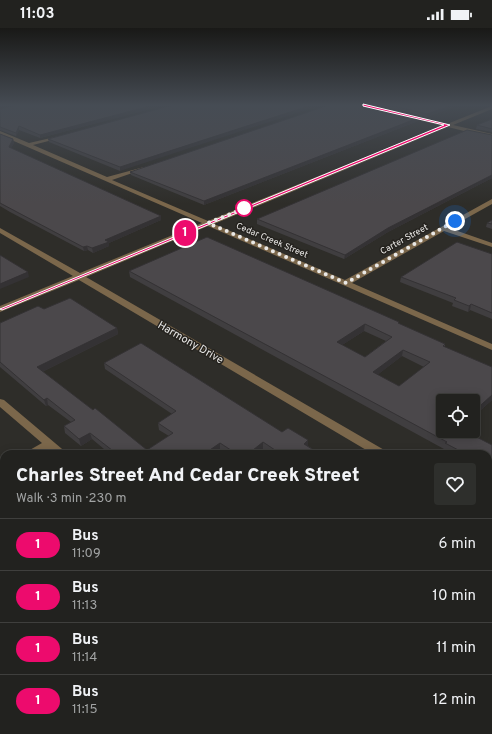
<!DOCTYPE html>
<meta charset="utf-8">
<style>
body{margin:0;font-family:Overpass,sans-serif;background:#2e2f2c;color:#f1f3f6;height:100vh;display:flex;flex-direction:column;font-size:15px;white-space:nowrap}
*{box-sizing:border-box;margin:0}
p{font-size:13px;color:#a2a4a4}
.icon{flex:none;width:22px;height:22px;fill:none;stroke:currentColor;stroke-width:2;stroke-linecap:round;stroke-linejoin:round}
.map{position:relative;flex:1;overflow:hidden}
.details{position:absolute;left:0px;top:422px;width:492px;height:284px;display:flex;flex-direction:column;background:#22221f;border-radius:12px 12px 0 0;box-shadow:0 2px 10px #0003,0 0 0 1px #3f3f3d}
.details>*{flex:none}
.badge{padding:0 8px;border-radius:13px;font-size:14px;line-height:26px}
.tools{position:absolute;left:436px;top:366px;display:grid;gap:8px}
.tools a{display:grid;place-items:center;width:44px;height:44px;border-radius:4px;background:#22221f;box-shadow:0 2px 10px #0003,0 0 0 1px #3f3f3d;font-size:20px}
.you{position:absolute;width:20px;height:20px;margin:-10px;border:3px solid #fff;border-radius:50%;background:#1a73e8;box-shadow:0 0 0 6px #1a73e833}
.map>.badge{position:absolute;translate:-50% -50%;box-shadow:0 0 0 2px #fff}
.round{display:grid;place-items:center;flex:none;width:42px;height:42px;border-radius:4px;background:#2e2f2c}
.headline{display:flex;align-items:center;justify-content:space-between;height:68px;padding:0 16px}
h1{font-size:19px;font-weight:800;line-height:30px}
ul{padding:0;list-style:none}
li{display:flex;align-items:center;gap:12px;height:52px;padding:0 16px;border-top:1px solid #3f3f3d}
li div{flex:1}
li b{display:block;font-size:15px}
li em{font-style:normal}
li .badge{min-width:44px;font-weight:700;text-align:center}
.status{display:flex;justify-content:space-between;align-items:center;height:28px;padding:0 20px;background:#22221f;direction:ltr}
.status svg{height:11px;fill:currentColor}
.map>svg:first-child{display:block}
</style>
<div class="status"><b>11:03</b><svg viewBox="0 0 49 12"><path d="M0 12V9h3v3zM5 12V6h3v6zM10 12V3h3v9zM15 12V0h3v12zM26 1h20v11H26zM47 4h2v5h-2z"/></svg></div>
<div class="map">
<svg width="492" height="706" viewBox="0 0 492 706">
<rect width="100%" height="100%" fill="#2e2d29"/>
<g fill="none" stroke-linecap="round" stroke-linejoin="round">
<!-- minor -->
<path fill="#7b674b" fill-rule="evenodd" d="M362 77H370L447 96 492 78V81L453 97 492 106V110L448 99 214 196 345 252 492 171V176L449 200 492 215V219L444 203 352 255 492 316V322L208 198 86 249 386 423 388 426H373L79 252 0 284V278L73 248 0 205V200L80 245 202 195 0 107V103L29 115 64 107V109L33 117 107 149 144 139V141L112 152 208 193 442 98Z
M0 371 4 372 68 426H55L49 421 41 426H26L28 423 42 415 0 379Z
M4 438V448L0 449V439Z
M488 483 492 484V496L488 495Z
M67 702H87L86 706H66Z
M378 702H398L399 706H379Z"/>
</g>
<!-- wall -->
<path fill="#403e40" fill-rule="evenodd" d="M165 77 40 110 19 102 16 108 0 102V81Z
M173 77 120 143 49 114 48 111Z
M376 77H459L427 89Z
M492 91V104L476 101 477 97Z
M418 93 204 177 131 147 130 144Z
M0 106 13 111 14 115 11 120 161 188V192L109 215V218L93 225 88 222 84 223 10 184 0 178Z
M492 107V150L388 204 344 231 257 196V191Z
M492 192V201L486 199 487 195Z
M492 226V291L470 282 468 284 452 278 453 275 400 254 401 249Z
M129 243 399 294V296L445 316V319L492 339V372L473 389V373L443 403 492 417V446L488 444V426H451L444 422V421L130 249ZM364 303 386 313 365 329 342 317ZM402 328 424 339 399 358 377 347Z
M44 281 117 300 118 306 42 344 147 422 169 408 159 402 158 395 172 386 105 341 104 335 282 404 308 418 320 426H270L263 421 257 426H227L220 422 214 426H110L92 411 81 418 65 405 64 398 71 394 48 377 46 378 0 339V295Z
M4 479V522L0 518V482Z
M488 533 492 535V604L488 601Z
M4 627V658L0 653V629Z
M452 702H460L457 706Z"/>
<!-- shaded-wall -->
<path fill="#343234" d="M0 77H9L0 79Z
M154 77H165L40 110V107Z
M312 77H321L120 143V139Z
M452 77H459L427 89V86Z
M418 90V93L204 177V173Z
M19 98V102L16 108V105Z
M13 111 14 115 10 123 9 119Z
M492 147V150L388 204 344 231 345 227 388 200Z
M161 188V192L109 215V218L93 225 92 220 105 212Z
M87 218 88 222 84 223 83 219Z
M28 244 29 249 0 261V256Z
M471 276 470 282 468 284 469 278Z
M365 296 364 303 336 321 337 314Z
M117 300 118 306 38 346 37 339Z
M403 322 402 328 372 351 373 344Z
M492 367V372L473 389V384Z
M47 370 48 377 46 378 44 372Z
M90 405 92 411 81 418 79 411Z
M308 412V419L304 416Z
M263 414V421L257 426H248Z
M220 415V422L214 426H204Z
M4 594V603L0 606V597Z
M222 702H226L224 704V706H218Z"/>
<!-- building -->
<path fill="#4b484b" stroke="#343234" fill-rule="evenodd" d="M17 77H154L40 107 19 98 16 105 0 99V81Z
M173 77H312L120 139 48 111Z
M329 77H368L418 90 204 173 130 144Z
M389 77H452L427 86Z
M492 91V101L477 97Z
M467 102 492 107V147L388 200 345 227 257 191Z
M0 106 13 111 9 119 161 188 105 212 109 214 92 220 87 218 83 219 0 175Z
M492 192V196L487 195Z
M207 209 399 294 398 295 445 316 443 318 492 339V367L473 384V373H443V403H465L492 417V438L488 436V426H466L464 425 445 415 447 414 129 243ZM365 296 392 309 365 329 337 314ZM403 322 430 334 399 358 373 344Z
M457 214 492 226V285L471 276 469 278 454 272 456 270 401 249Z
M0 227 28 244 0 256Z
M70 270 117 300 37 339 93 382 95 380 147 422 173 405 158 395 176 383 104 335 141 315 282 404 288 400 308 412 304 416 320 426H281L263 414 248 426H237L220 415 204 426H121L119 424 117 426 90 405 79 411 64 398 75 392 47 370 44 372 0 334V295L38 278 44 281Z
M4 479V518L0 514V482Z
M488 533 492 535V596L488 593Z
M0 572 4 576V594L0 597Z
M3 626 4 627V654L0 650V629Z
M488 653 491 655 488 659Z
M170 702H222L218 706H165Z"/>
<!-- sky -->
<linearGradient id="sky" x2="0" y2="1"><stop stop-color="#191917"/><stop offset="0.44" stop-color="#464c54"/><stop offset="1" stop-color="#464c54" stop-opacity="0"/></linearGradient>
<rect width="492" height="176" fill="url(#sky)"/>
<!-- line -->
<path fill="#ed0b6d" stroke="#fff" d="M363 76 450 97 2 282 0 281 444 97 363 78Z"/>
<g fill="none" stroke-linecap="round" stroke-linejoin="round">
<!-- walk -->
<path stroke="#e9e8e6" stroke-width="4" stroke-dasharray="0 7.2" d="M244 180 250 178 208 195 346 255 455 193"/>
</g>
<!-- markers -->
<circle fill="#fff" stroke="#ed0b6d" stroke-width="2" cx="244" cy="180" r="8"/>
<g text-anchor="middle" stroke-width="3" stroke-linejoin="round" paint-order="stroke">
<!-- far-street labels -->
<g font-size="9" fill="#e9e8e6" stroke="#25231f">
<text transform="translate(404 211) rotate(-29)" y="3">Carter Street</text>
<text transform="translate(272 212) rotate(23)" y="3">Cedar Creek Street</text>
</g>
<!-- street labels -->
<g font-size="11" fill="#e9e8e6" stroke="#25231f">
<text transform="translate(191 314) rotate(30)" y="4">Harmony Drive</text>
</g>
</g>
</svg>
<div class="tools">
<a><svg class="icon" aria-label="locate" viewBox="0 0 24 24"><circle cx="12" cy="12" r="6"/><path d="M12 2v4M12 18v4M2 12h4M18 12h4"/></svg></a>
</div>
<div class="you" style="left:455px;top:193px"></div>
<b class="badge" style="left:185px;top:205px;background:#ed0b6d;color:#fff">1</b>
<section class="details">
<div class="headline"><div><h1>Charles Street And Cedar Creek Street</h1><p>Walk · 3 min · 230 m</p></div><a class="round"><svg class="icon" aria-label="heart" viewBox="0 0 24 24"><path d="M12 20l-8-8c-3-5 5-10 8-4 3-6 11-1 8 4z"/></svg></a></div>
<ul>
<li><span class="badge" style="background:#ed0b6d;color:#fff">1</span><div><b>Bus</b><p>11:09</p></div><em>6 min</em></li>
<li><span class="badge" style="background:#ed0b6d;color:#fff">1</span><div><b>Bus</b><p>11:13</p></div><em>10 min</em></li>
<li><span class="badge" style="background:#ed0b6d;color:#fff">1</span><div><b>Bus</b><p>11:14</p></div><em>11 min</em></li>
<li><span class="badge" style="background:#ed0b6d;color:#fff">1</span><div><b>Bus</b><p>11:15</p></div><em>12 min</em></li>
</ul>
</section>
</div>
